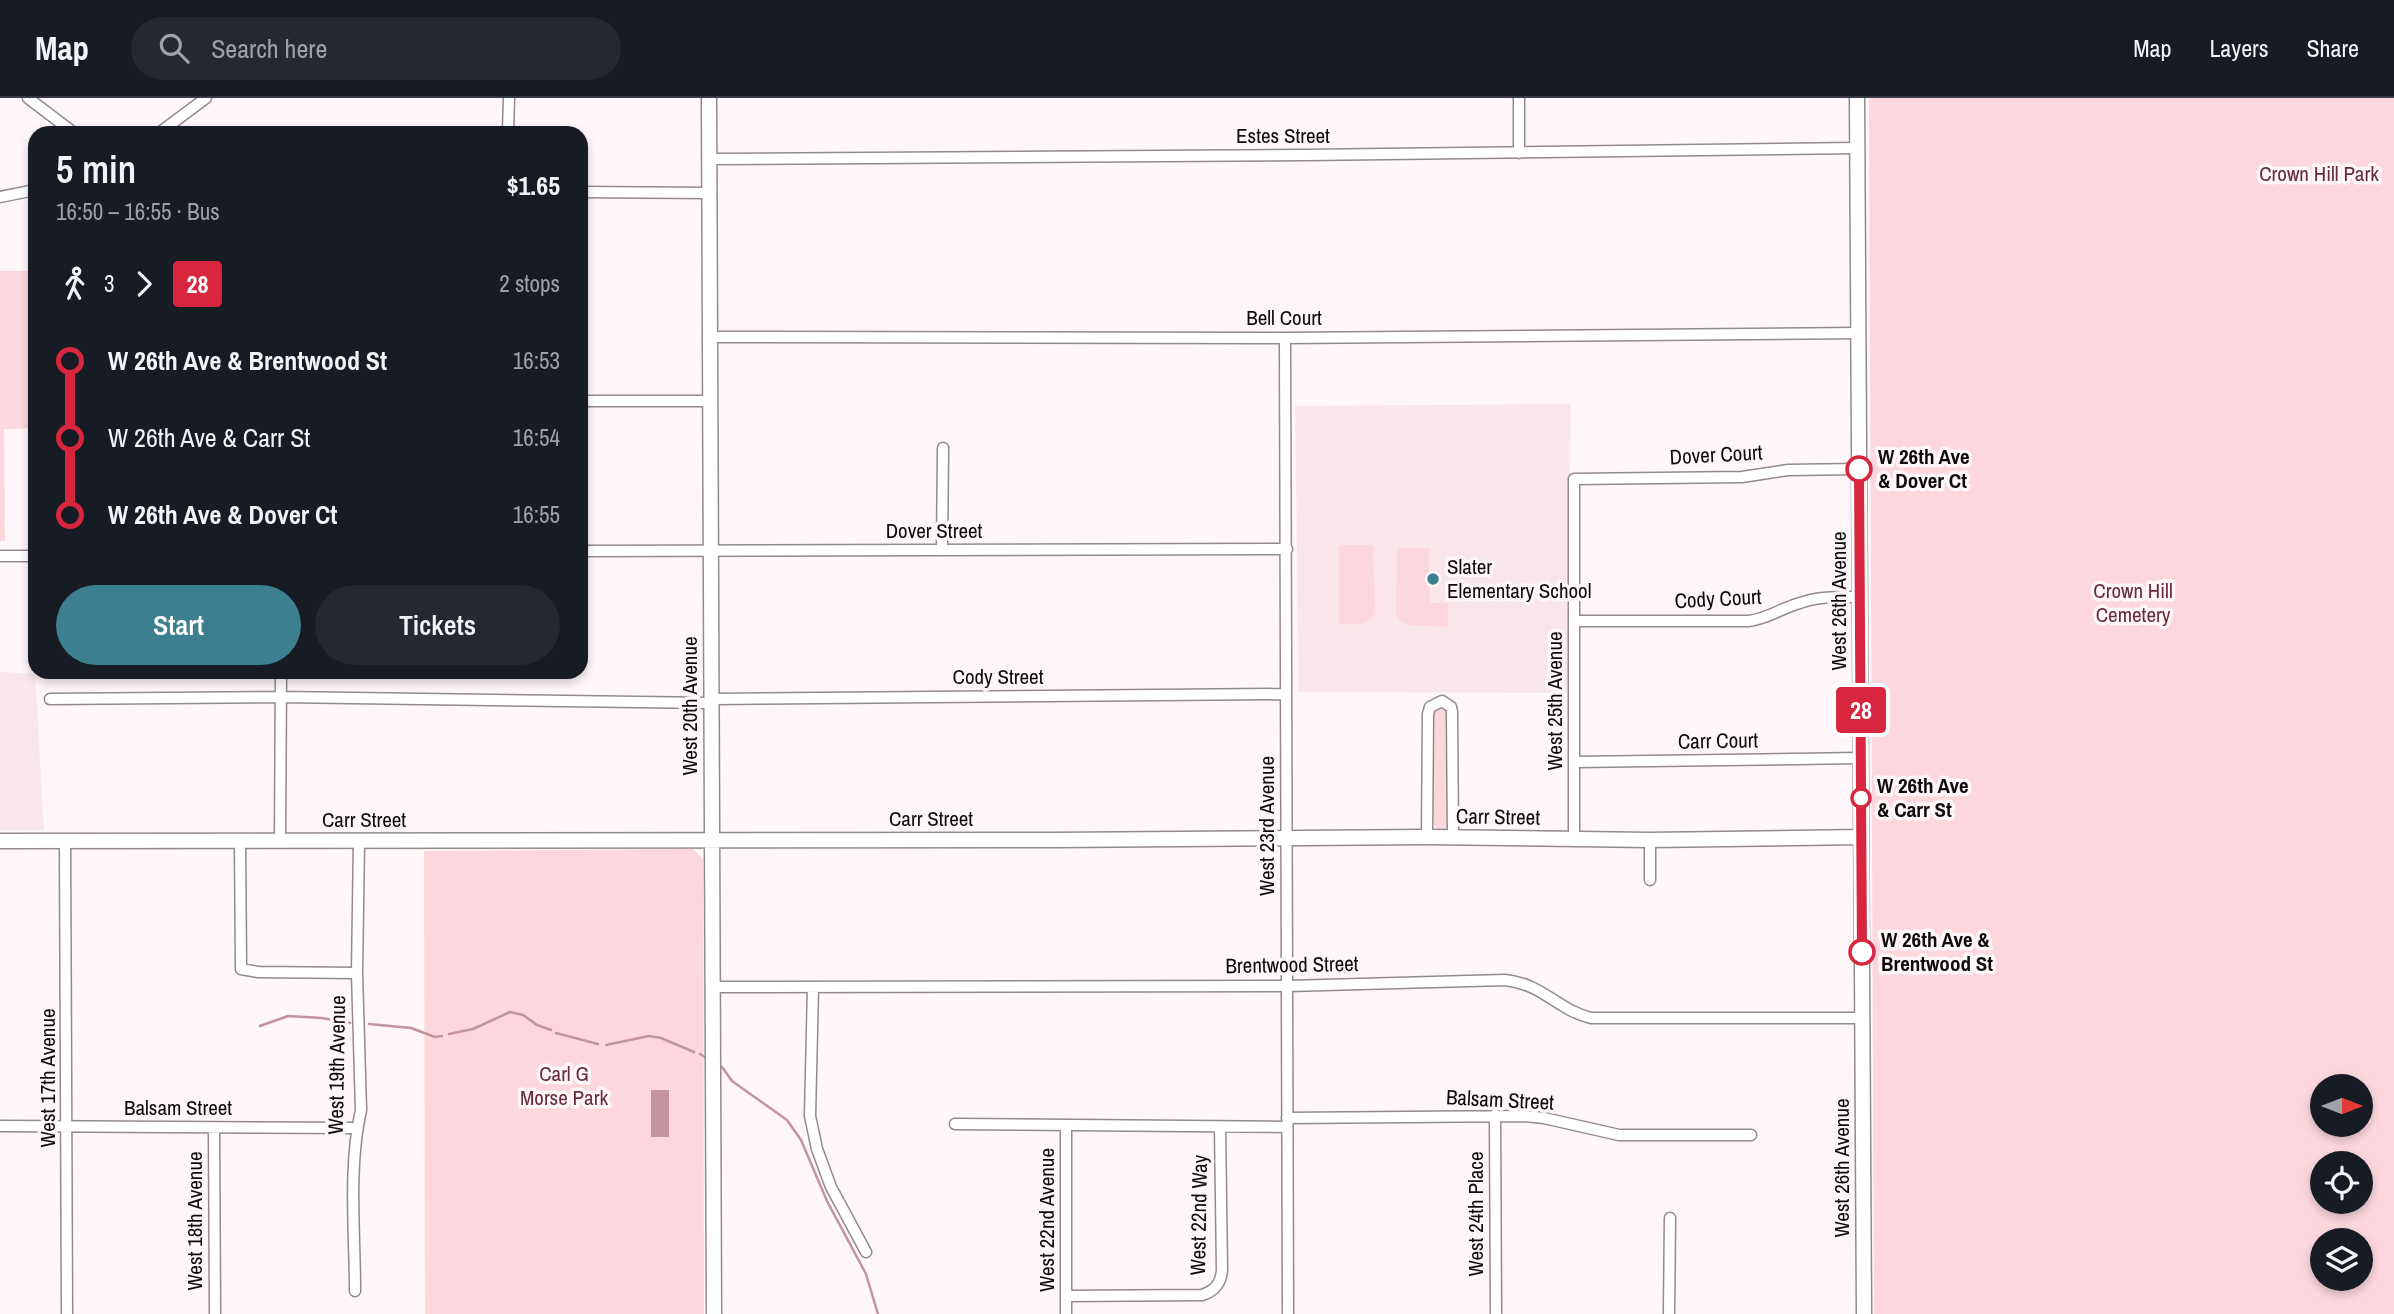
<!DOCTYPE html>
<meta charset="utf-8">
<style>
body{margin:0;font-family:"Archivo Narrow",sans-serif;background:#242831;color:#f1f3f6;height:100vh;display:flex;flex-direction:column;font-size:26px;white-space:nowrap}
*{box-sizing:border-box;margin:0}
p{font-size:23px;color:#9ea1a6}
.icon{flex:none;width:38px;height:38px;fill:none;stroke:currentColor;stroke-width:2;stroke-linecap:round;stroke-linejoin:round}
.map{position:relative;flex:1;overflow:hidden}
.details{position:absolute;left:28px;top:28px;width:560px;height:553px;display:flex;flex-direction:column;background:#171b24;border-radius:21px;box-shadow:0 4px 10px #0003}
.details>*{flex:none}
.badge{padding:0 14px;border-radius:5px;font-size:24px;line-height:46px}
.needle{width:46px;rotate:90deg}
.tools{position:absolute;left:2310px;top:976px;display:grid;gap:14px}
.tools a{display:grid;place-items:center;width:63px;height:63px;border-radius:50%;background:#171b24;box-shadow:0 4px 10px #0003;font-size:35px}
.map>.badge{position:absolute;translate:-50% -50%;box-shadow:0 0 0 4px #fff}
.legs{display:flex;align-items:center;gap:10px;height:77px;padding:0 28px;font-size:23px}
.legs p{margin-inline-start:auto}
.overview{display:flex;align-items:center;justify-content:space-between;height:119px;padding:0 28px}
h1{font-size:38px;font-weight:600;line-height:52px}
.action{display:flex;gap:14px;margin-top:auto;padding:14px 28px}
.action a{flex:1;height:80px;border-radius:42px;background:#3c808f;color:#fff;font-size:28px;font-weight:600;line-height:80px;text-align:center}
.action a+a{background:#242831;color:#f1f3f6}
ul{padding:0 28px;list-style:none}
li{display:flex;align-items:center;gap:24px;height:77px;font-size:26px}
li i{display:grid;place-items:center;width:10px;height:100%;margin:0 9px;background:currentColor}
li i::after{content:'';width:18px;height:18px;margin:-9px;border:5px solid;border-radius:50%;background:#171b24}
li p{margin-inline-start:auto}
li:first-child i{background:linear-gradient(#0000 50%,currentColor 0)}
li:last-child i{background:linear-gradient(currentColor 50%,#0000 0)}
header{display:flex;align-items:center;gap:42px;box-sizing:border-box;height:98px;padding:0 35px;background:#171b24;border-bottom:2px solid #363941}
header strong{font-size:33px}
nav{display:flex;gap:38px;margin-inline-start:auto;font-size:24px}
.search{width:490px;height:63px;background:#242831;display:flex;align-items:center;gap:18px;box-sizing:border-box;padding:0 24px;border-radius:38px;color:#9ea1a6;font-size:26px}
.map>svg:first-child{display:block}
</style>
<header>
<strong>Map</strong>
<div class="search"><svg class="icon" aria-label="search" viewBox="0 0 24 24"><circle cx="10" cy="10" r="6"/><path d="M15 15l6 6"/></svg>Search here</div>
<nav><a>Map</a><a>Layers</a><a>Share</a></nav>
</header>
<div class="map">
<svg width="2394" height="1216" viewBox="0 0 2394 1216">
<rect width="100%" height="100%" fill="#fef6f8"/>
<!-- built -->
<path fill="#fae6ea" d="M1571 306 1567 595 1299 594 1295 308Z
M0 574 35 576 44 732H0Z"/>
<!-- green -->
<path fill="#fcd7de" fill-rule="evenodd" d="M1869 0H2394V1216H1874ZM2322 989H2361V1027H2322ZM2322 1066H2361V1104H2322ZM2322 1143H2361V1181H2322Z
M0 173H35V330L4 331 5 443H0Z
M1339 447H1373L1375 514C1367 530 1355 526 1339 526Z
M1397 450H1429L1430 505H1448V529L1408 527 1400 522 1396 516Z
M1441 608 1447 611 1448 724 1446 731H1437L1434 726 1433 617 1434 611Z
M693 751 703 761 704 1216H425L424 753Z"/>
<!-- water -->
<path fill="#c3949e" d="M651 992H669V1039H651Z"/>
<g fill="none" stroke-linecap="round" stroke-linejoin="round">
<!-- stream -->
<path stroke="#c3949e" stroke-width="2.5" d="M369 926 411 930 435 939 442 938
M260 928 288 918 322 920 350 925
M556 935 598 946
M449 936 473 931 510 914 523 917 537 927 551 932
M606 947 649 938 661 940 694 954
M700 956 705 959
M722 969 732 983 787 1022 801 1042 827 1103 866 1176 878 1216"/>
<defs>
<path id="minor" d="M28 0 74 35
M159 35 206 0
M508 35 509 0
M1519 55V0
M709 61 1305 57 1857 50
M581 94 709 95
M0 99 35 92
M710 239 1285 240 1859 235
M1285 240 1288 1216
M581 303H710
M942 452 943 350
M581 453 1287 451
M0 458H35
M1574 523H1748C1768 521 1781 510 1800 505 1819 498 1840 499 1860 499
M50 601 281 599 711 605
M711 601 1285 596
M1575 664 1861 660
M1427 739 1428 616 1430 609 1442 603 1451 609 1452 614 1453 739
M1574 742V381L1742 379 1788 372 1859 371
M1650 742V782
M65 743 67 1216
M240 743 241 871 258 874 357 875
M280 743 281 574
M712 889 1288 888 1505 882C1543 886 1556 911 1591 920H1862
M813 889 810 1018 817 1051 831 1089 866 1154
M1495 1017 1496 1216
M1287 1020 1525 1018 1544 1020 1619 1037H1751
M955 1026 1286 1029
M1066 1027V1216
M0 1028 357 1030
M214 1030 215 1216
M355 1193C355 1134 348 1070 361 1012L357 875 359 743
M1066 1198 1202 1197C1215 1193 1221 1185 1222 1172L1220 1029
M1669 1216 1670 1120"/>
<path id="tertiary" d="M709 0 714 1216
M1857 0 1864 1216
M0 743 1055 742 1427 739 1650 742 1861 739"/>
</defs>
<!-- minor casing -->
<use href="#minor" stroke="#938a8b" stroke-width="13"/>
<!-- tertiary casing -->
<use href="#tertiary" stroke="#938a8b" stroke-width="17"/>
<!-- minor -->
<use href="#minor" stroke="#fff" stroke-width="10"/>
<!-- tertiary -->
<use href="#tertiary" stroke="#fff" stroke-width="14"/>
</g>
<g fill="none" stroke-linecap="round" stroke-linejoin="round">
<defs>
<path id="line-1" d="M1859 371 1862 854"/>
</defs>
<!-- line-1 casing -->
<use href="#line-1" stroke="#fff" stroke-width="16"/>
<!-- line-1 -->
<use href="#line-1" stroke="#d7263d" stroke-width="10"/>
</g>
<!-- markers -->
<g fill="#fff" stroke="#d7263d" stroke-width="3.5">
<circle cx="1859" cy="371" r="12"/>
<circle cx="1861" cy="700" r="9"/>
<circle cx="1862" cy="854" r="12"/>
</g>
<circle fill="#3c808f" stroke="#fef6f8" stroke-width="2.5" cx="1433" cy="481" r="7"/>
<g text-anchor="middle" stroke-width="7" stroke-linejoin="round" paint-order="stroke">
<!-- street labels -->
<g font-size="21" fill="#0e0b0c" stroke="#fef6f8">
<text x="1283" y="45">Estes Street</text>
<text x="1284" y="227">Bell Court</text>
<text transform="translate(1716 357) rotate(-3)" y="7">Dover Court</text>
<text x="934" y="440">Dover Street</text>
<text transform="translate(1718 501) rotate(-3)" y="7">Cody Court</text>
<text transform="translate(1839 503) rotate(-90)" y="7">West 26th Avenue</text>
<text x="998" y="586">Cody Street</text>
<text transform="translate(1555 603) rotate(-90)" y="7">West 25th Avenue</text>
<text transform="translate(690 608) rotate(-90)" y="7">West 20th Avenue</text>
<text transform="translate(1718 643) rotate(-1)" y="7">Carr Court</text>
<text transform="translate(1498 719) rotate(1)" y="7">Carr Street</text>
<text x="931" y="728">Carr Street</text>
<text x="364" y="729">Carr Street</text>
<text transform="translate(1267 728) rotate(-90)" y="7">West 23rd Avenue</text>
<text transform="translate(1292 867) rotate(-1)" y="7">Brentwood Street</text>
<text transform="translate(337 967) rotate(-89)" y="7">West 19th Avenue</text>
<text transform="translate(48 980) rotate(-90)" y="7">West 17th Avenue</text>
<text transform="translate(1500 1002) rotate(3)" y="7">Balsam Street</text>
<text x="178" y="1017">Balsam Street</text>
<text transform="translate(1842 1070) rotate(-90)" y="7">West 26th Avenue</text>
<text transform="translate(1476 1116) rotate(-90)" y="7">West 24th Place</text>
<text transform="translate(1199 1117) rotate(-89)" y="7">West 22nd Way</text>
<text transform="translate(1047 1122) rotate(-90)" y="7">West 22nd Avenue</text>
<text transform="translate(195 1123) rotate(-90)" y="7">West 18th Avenue</text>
</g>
<!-- park labels -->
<g font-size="21" fill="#672b3c" stroke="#fef6f8">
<text x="2319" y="83">Crown Hill Park</text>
<text x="2133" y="500">Crown Hill<tspan x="2133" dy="24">Cemetery</tspan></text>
<text x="564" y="983">Carl G<tspan x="564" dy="24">Morse Park</tspan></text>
</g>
<!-- stop labels -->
<g font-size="21" font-weight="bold" fill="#0e0b0c" stroke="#fef6f8" text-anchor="start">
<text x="1878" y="366">W 26th Ave<tspan x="1878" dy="24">&amp; Dover Ct</tspan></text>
<text x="1877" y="695">W 26th Ave<tspan x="1877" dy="24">&amp; Carr St</tspan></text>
<text x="1881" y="849">W 26th Ave &amp;<tspan x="1881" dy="24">Brentwood St</tspan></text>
</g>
<!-- poi labels -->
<g font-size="21" fill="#0e0b0c" stroke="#fef6f8" text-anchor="start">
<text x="1447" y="476">Slater<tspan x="1447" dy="24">Elementary School</tspan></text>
</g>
</g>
</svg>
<div class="tools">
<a><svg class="needle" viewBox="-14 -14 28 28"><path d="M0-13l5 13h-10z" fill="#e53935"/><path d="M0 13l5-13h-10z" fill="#9ea1a6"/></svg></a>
<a><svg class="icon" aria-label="locate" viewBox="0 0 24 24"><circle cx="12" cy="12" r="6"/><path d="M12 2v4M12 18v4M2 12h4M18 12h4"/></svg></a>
<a><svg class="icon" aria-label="layers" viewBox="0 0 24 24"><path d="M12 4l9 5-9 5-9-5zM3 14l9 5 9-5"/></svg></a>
</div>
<b class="badge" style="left:1861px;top:612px;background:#d7263d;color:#fff">28</b>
<section class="details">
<div class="overview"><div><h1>5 min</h1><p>16:50 – 16:55 · Bus</p></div><b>$1.65</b></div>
<div class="legs"><svg class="icon" aria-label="walk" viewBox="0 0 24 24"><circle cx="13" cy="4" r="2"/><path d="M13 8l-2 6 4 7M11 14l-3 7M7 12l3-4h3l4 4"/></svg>3<svg class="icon" aria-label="forward" viewBox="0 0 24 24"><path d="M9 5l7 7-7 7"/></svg><b class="badge" style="background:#d7263d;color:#fff">28</b><p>2 stops</p></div>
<ul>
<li><i style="color:#d7263d"></i><b>W 26th Ave &amp; Brentwood St</b><p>16:53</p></li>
<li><i style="color:#d7263d"></i><span>W 26th Ave &amp; Carr St</span><p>16:54</p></li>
<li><i style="color:#d7263d"></i><b>W 26th Ave &amp; Dover Ct</b><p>16:55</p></li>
</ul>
<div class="action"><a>Start</a><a>Tickets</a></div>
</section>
</div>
